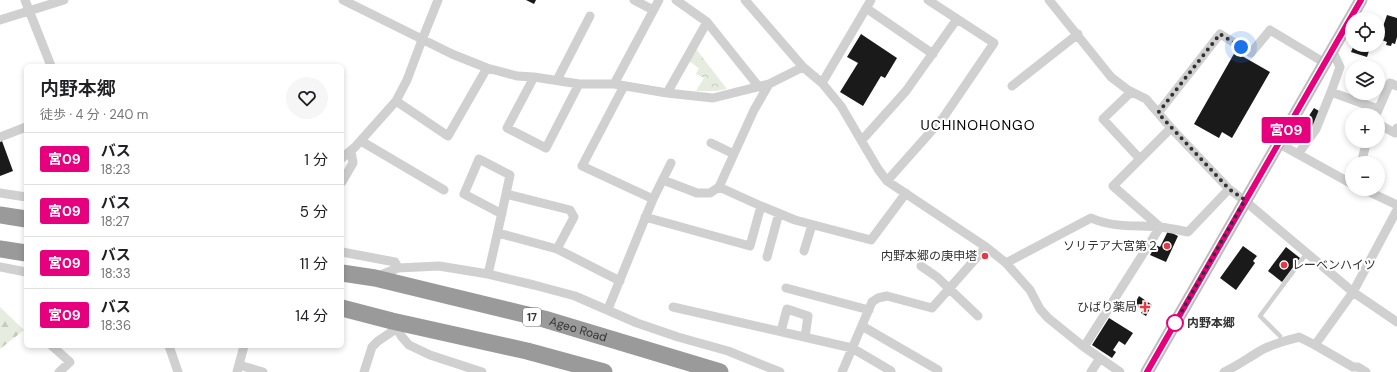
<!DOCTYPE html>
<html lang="ja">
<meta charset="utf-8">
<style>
body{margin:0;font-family:"DM Sans","Noto Sans JP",sans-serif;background:#f6f6f6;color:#202124;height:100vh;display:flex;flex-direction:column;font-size:15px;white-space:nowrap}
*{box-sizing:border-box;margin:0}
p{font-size:13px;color:#757577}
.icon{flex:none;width:22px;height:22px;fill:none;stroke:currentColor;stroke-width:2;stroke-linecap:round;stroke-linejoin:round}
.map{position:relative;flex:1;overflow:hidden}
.drawer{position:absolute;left:24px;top:64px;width:320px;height:284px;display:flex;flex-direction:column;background:#fff;border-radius:6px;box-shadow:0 2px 6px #0003}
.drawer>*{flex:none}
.badge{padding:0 8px;border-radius:3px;font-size:14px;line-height:26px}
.fabs{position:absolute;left:1345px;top:12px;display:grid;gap:8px}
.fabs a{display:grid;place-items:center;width:40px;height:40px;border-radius:50%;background:#fff;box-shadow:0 2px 6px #0003;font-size:20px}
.you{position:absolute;width:20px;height:20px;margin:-10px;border:3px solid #fff;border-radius:50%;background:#1a73e8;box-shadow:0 0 0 6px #1a73e833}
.map>.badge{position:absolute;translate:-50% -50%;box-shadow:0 0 0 2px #fff}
.round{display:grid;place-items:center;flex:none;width:42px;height:42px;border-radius:21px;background:#f6f6f6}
.headline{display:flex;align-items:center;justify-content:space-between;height:68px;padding:0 16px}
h1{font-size:19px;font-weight:600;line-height:30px}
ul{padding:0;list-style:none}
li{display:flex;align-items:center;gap:12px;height:52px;padding:0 16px;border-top:1px solid #e0e0e0}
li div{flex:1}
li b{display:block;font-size:15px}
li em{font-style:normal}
li .badge{min-width:44px;font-weight:700;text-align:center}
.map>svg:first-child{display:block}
</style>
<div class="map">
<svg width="1397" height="372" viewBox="0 0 1397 372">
<defs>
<pattern id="forest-firs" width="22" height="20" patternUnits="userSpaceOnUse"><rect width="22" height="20" fill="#e6ecdf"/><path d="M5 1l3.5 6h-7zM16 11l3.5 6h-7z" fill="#c6cbc0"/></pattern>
<pattern id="park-crowns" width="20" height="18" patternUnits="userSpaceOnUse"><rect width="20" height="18" fill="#e6ecdf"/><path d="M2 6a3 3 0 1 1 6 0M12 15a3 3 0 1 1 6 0" fill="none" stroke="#c6cbc0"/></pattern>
</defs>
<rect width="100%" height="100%" fill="#fff"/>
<!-- forest -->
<path fill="url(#forest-firs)" d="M0 307 24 330 0 349Z"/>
<!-- park -->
<path fill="url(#park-crowns)" d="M696 49 727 89 716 91H696L704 78 696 74 699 68 689 61Z"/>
<!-- building -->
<path fill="#1a1a1a" d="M526 0H536L534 4Z
M1387 15 1397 18V37L1395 44 1392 43 1391 46 1386 45 1387 42 1382 40 1384 36 1380 35Z
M861 34 897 58 885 78 881 76 863 106 840 92 858 63 847 57Z
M1354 45H1362L1370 48 1367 57 1351 52Z
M1235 52 1270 72 1232 138 1222 132 1219 138 1194 124Z
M1314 108 1319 111 1314 126 1302 144 1294 139Z
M2 141 13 171 0 176V142Z
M1168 231 1178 236 1166 262 1150 255 1156 245 1160 247Z
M1243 246 1257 256 1253 261 1255 263 1236 290 1220 278Z
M1286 247 1300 258 1282 282 1268 271Z
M1139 296 1152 305 1146 316 1141 313 1143 310 1134 305Z
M1109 318 1133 333 1125 345 1119 341 1113 350 1116 352 1112 358 1092 345Z"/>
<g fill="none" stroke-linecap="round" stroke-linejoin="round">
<!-- lane -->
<path stroke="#d0d0d0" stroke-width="4.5" d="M1280 336 1260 316 1307 253"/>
<!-- street -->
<path stroke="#d0d0d0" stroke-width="9" d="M25 0 51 66
M343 0 452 54 487 68 517 76 534 77 579 84H614L667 93 713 98 769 84 803 67
M634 0 653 10
M676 0 707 22 759 87
M745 0 803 67 822 83 841 106 878 169 887 181 986 247 1006 263 1030 290 1040 309 1048 318 1084 347 1120 372
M1049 0 1111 77 1128 90 1146 99 1171 128 1229 189 1245 201 1353 292 1397 322
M866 8 933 54
M0 20 64 0
M534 77 507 128 546 148 579 84
M557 80 590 16
M822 83 871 0
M614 84 659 0
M1012 86 1078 34
M1131 92 1103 119 1140 159
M1331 92 1378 109
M667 93 707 22
M396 101 448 136 487 68
M1158 113 1220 34 1251 53 1270 30 1325 63
M1376 115 1390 83 1397 86
M1378 124 1395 133 1397 128
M0 137 26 127
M862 140 906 91 957 19
M361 141 444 190
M711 143 734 154
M1278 143 1352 184
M1298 154 1316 129 1331 92 1340 67 1332 50
M342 158 355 147 396 101 407 80 422 40 438 0
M1361 163 1367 141
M663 180 697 193H710L719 187
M887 181 943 118 994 43 928 0
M342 182 353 163 351 151
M1363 189 1397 205
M0 193 26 197
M506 194 570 210 574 217 557 249
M653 199 671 163
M761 206 719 187 754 110 769 84
M645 217 750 246 761 206 795 220 871 240 906 193
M1160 227 1113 186 1171 128
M498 233 557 249 620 281
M804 251 812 225
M342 252 395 262 398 268
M767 257 779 213
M1006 263 1091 218C1113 228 1136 225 1160 227 1169 228 1178 230 1188 232L1229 189
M921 266 937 277 978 316
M0 267 26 272
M488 274C496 241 503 208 510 175L479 159 464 194 502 214
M378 276 398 268 439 266 488 274 534 285 575 296 637 323 678 337 728 351 780 372
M786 288 869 310
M673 307 852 348 891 371
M608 309 653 199 582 166 624 86
M392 321 402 337 409 345 430 355 482 372
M862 326 938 370
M781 331 787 309 808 316 805 337
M1315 345 1353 292 1397 210
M52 346 70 362 59 372
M169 346 178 372
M1084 347 1160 227
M239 365 263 372
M237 372 244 346
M364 372 372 347 378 341 396 329
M842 372 872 302 878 298 887 296 932 308 986 247
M1091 372 1100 358
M1224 372C1237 366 1248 358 1260 351 1271 344 1286 341 1299 337L1315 345 1353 367H1358L1366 372"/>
<!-- secondary -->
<path stroke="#bdbdbd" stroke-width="13" d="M1147 372 1361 0"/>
<!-- highway -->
<g stroke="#9a9a9a" stroke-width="17">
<path d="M0 215 26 219"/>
<path d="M0 249 26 253"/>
<path id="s1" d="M342 273 375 278 544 319 720 372"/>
<path d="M342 308 392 321 527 351 604 372"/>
</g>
</g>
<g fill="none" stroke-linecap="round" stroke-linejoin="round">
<defs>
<path id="line" d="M1147 372 1361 0"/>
</defs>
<!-- line casing -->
<use href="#line" stroke="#fff" stroke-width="9"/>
<!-- line -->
<use href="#line" stroke="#e6007e" stroke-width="6"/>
<!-- walk -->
<path stroke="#333" stroke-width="4" stroke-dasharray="0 7.2" d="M1175 323 1245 200 1229 189 1158 113 1220 34 1241 47"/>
</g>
<!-- markers -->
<g fill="#e63946" stroke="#fff" stroke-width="1.5">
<circle cx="1167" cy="246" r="4"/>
<circle cx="985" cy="256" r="4"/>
<circle cx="1284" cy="265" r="4"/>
<path d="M1143 301h4v4h4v4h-4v4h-4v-4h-4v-4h4z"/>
</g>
<circle fill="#fff" stroke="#e6007e" stroke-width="2" cx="1175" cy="323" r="8"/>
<g text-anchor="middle" stroke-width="4" stroke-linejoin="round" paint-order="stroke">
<!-- shield labels -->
<rect fill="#fff" stroke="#707070" stroke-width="1" x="523" y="308" width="18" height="18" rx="3"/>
<g font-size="11" font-weight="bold" fill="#333">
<text x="532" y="321">17</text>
</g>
<!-- poi labels -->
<g font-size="12" fill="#333" stroke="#fff" text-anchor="end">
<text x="1159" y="250">ソリテア大宮第２</text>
<text x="977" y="260">内野本郷の庚申塔</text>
<text x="1292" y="269" text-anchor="start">レーベンハイツ</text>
<text x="1137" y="311">ひばり薬局</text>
</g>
<!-- stop labels -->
<g font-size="12" font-weight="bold" fill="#333" stroke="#fff" text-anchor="start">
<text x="1187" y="327">内野本郷</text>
</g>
<!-- street labels -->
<g font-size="12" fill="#333" stroke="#fff">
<text dy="4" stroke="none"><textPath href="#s1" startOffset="243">Ageo Road</textPath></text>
</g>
<!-- quarter labels -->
<g font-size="14" letter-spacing="1" fill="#000" stroke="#fff">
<text x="978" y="130">UCHINOHONGO</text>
</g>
</g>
</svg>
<div class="fabs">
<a><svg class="icon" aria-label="locate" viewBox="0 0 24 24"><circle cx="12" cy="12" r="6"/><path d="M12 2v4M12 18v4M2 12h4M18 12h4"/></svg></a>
<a><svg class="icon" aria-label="layers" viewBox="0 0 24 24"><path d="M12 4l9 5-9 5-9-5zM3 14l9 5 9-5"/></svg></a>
<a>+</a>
<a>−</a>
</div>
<div class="you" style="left:1241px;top:47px"></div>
<b class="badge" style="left:1286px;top:130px;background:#e6007e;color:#fff">宮09</b>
<section class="drawer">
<div class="headline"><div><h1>内野本郷</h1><p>徒歩 · 4 分 · 240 m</p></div><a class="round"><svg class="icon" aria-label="heart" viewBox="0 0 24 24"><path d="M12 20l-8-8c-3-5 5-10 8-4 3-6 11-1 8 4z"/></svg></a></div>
<ul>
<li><span class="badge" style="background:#e6007e;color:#fff">宮09</span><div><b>バス</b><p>18:23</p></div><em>1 分</em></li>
<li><span class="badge" style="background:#e6007e;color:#fff">宮09</span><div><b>バス</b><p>18:27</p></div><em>5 分</em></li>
<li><span class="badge" style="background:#e6007e;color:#fff">宮09</span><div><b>バス</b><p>18:33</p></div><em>11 分</em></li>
<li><span class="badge" style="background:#e6007e;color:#fff">宮09</span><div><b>バス</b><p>18:36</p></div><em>14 分</em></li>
</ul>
</section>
</div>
